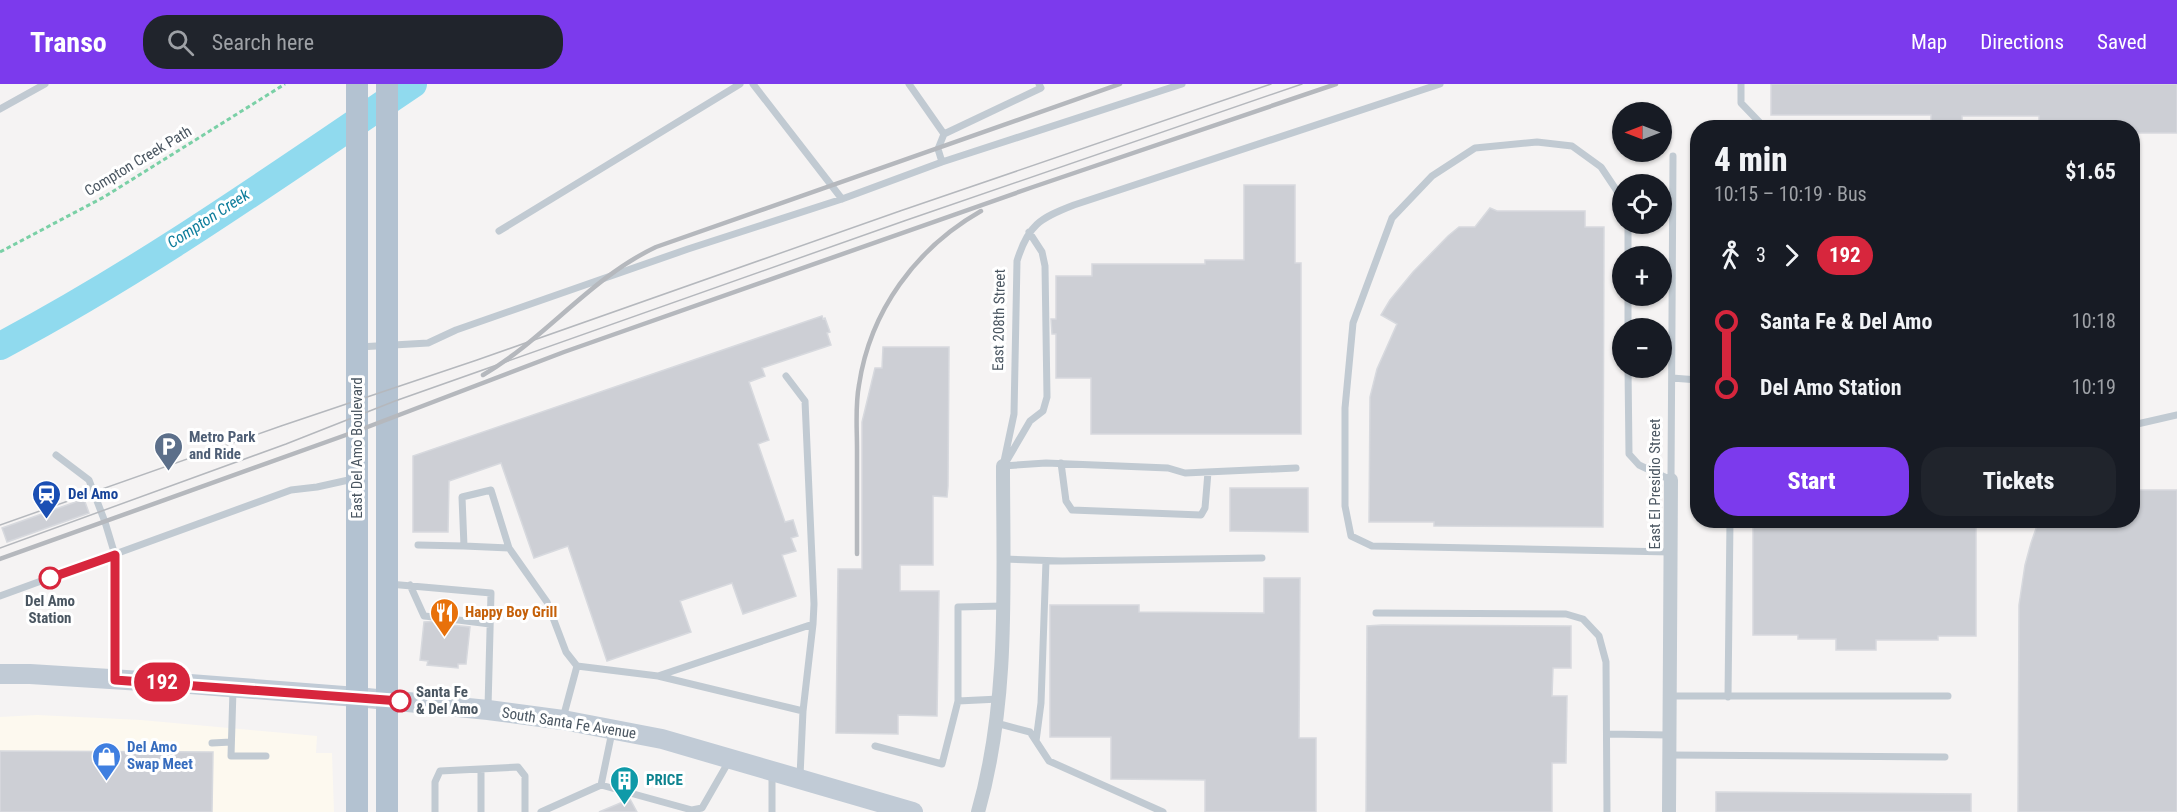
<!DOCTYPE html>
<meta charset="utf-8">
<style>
body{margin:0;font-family:"Roboto Condensed",sans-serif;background:#20242c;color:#f1f3f6;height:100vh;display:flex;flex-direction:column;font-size:22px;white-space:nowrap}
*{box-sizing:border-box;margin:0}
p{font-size:20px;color:#9ea1a6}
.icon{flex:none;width:33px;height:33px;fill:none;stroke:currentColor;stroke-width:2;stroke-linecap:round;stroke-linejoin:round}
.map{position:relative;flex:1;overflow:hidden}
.sheet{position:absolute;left:1690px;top:36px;width:450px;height:408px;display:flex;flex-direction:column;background:#171b24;border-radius:24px;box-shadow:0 2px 4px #0004}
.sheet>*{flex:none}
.badge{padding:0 12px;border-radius:20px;font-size:21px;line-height:39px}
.needle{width:39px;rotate:270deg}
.controls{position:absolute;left:1612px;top:18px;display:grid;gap:12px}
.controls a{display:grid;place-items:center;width:60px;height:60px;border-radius:50%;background:#171b24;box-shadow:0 2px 4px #0004;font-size:30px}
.map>.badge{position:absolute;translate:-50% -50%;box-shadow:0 0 0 3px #fff}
.legs{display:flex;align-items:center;gap:9px;height:66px;padding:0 24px;font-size:20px}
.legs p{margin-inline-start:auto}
.overview{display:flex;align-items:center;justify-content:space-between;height:102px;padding:0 24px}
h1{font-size:33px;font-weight:800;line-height:45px}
.button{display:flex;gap:12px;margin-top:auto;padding:12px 24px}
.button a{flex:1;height:69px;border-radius:24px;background:#7c3aed;color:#fff;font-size:24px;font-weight:800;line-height:69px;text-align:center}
.button a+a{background:#20242c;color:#f1f3f6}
ul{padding:0 24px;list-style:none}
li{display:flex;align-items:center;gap:21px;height:66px;font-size:22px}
li i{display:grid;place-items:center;width:9px;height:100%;margin:0 8px;background:currentColor}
li i::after{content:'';width:15px;height:15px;margin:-8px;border:4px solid;border-radius:50%;background:#171b24}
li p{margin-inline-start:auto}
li:first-child i{background:linear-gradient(#0000 50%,currentColor 0)}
li:last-child i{background:linear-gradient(currentColor 50%,#0000 0)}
header{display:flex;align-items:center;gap:36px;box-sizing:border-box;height:84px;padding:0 30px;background:#7c3aed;color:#fff}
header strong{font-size:28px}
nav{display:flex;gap:33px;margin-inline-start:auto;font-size:21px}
.search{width:420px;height:54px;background:#20242c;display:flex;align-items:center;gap:15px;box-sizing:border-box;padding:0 21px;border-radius:24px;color:#9ea1a6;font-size:22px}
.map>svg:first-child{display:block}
</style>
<header>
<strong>Transo</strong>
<div class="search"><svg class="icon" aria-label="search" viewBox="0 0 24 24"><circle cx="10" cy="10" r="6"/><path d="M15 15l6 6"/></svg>Search here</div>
<nav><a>Map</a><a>Directions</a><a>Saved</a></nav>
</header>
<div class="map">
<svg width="2177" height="728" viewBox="0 0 2177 728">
<rect width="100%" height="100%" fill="#f5f3f3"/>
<!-- commercial -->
<path fill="#fdf9ef" d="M37 631 141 636 317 652 316 669H332L334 728H0V633Z"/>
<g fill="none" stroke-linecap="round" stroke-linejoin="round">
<!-- river -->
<path stroke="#90daee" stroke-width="28" d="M0 262C144 186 278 91 413 0"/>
</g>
<!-- building -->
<path fill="#cdcfd5" stroke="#d7d9de" stroke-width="1.5" d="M1771 0H2177V49H2133V44H2039V32H1962V37H1931V31H1771Z
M1244 101H1295V179H1301V350H1091V294H1056V250H1052L1051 235H1056V192H1092V180H1205V176H1244Z
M1490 124 1497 127H1585V143H1604L1603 443 1434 442V438H1369L1370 313 1377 285 1397 240 1381 231 1390 216 1413 188 1448 152 1459 143H1475Z
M822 232 823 235 825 234 830 248 827 249 831 261 762 284 765 292 749 298 769 356 758 360 785 438 793 436 798 452 791 454 796 467 782 471 796 512 743 530 732 499 680 517 691 548 607 577 568 462 534 474 501 379 449 397 448 448H413V372Z
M883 263H949L948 402 947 413 933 412V481H900V507H939L937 632 898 631V650L836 649 838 485H862V338L875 284H882Z
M1230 404H1308V448L1230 447Z
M2133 406H2177V728H2018L2019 521 2025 481 2031 459 2039 436H2133Z
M84 415 89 429 7 458 2 444Z
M1753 436H1976V552H1938V556H1876V566H1836V555H1798V551H1753Z
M1264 494H1300L1299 654H1316V728H1205V696L1111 695V653H1050V521H1139V528L1264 529Z
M438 537 441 540 470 543 466 580H458V584L427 581 428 577 420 576 424 538Z
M1382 541 1571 542V584H1553L1552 612H1567L1566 679H1552V728H1366L1367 542Z
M0 667 213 668 212 728H0Z
M1716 708 1971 710V728H1716Z
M630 715 637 728H599Z"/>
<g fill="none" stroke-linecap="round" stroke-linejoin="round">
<!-- path -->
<path stroke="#7ad0a6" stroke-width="3" stroke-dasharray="4.5 3" stroke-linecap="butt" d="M0 168 104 113 285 0"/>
<!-- service -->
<path stroke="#c1cad2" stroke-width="7" d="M753 0 842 115
M909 0 944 50
M1741 0V19L1765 44
M0 25 45 0
M942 78 938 65 944 50 1041 4 1039 0
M1623 116 1601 83 1572 62 1537 58 1475 64 1432 92 1392 134 1353 239 1345 324V422L1351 452 1372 462 1671 468
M1628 140V172
M499 147 740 0
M1628 212V244
M359 263 428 259 456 246 688 165 842 115 942 78 1182 0
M1628 284 1629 370 1639 381 1671 396 1673 72
M786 292 805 317 814 520 813 540
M1672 294 1698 296
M2133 341 2177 331
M56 371 89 396 105 438 115 471V594
M1006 378 1030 337 1043 327 1047 313 1045 182 1042 168 1029 148
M1061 379 1066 417 1072 426 1201 431 1205 424 1208 388
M1003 382 1014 330 1017 177C1028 141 1040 134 1074 121L1440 0
M1003 382 1046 379 1168 384 1185 389 1296 384
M418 461 464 462
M509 464 464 462 462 413 491 406 509 464 547 518 566 568 577 582 563 634
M1003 475 1062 477 1262 474
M389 500 491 509 488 623
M410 501 424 532 434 533
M0 512 291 406 317 403 353 395
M1376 529 1566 530 1583 535 1599 552 1606 578 1607 728
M442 534 490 540
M577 582 658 592 813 540 803 627 800 692
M658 592 803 627
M233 606 231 672H266
M1670 612H1948
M1728 613 1730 436
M999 615 958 617V523L1003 522
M996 639 1030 648 1049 677 1163 728
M1607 650 1669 651
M1036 657 1041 619 1046 477
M212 659 231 658
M875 662 942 680 958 617
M1669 671 1945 673
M601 701 612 648
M435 728V698L440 687 518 683 525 692V728
M481 728V685
M541 728 601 701 692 726 702 724 729 677
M772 728V689"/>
<!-- minor -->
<path stroke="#c1cad2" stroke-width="14" d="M978 728C1010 616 1003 497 1003 382
M1669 728 1671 396"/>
<!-- secondary -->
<path stroke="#c1cbd6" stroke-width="20" d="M0 590H30L190 600 357 613 488 626 563 636 662 655 913 728"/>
<!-- primary -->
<path stroke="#b3c2d1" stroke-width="22" d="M357 0V728
M387 0V728"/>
<!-- tram -->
<path stroke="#b5b8bd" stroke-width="1.5" d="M0 441 281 342 477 276 900 127 1271 0
M0 464 286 360 395 317 904 137 1302 0"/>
<!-- rail -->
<path stroke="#b5b8bd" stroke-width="4.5" d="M483 291C545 255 590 194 656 163L1120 0
M857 470C857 435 857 400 857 365 857 343 855 322 859 301 870 227 916 164 981 127
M0 475 357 347 564 268 1033 103 1336 0"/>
</g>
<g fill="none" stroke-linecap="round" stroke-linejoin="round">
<defs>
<path id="line-1" d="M50 494 115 471V596L400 617"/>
</defs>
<!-- line-1 casing -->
<use href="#line-1" stroke="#fff" stroke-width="14"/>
<!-- line-1 -->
<use href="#line-1" stroke="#d7263d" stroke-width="9"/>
</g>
<!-- icons -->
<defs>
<symbol id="parking-pin" viewBox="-11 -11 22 30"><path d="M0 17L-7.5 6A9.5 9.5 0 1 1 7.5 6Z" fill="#5c6f8a" stroke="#fff"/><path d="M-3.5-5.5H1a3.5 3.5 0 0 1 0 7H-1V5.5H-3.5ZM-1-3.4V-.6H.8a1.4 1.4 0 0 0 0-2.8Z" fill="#fff"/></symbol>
<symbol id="station-pin" viewBox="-11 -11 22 30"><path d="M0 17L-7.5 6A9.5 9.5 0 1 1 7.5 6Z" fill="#1a4fb4" stroke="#fff"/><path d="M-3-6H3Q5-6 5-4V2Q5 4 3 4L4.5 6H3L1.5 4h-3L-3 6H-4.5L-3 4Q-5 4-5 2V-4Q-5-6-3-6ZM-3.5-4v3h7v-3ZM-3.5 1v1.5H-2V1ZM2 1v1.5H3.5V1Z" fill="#fff"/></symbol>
<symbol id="restaurant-pin" viewBox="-11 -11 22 30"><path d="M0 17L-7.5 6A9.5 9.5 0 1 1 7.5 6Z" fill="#e8710a" stroke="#fff"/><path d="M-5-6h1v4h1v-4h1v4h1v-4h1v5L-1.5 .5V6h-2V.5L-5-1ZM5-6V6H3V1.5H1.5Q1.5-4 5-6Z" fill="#fff"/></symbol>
<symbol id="shop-pin" viewBox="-11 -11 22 30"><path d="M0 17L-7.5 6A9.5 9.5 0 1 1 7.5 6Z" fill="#3f7fe0" stroke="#fff"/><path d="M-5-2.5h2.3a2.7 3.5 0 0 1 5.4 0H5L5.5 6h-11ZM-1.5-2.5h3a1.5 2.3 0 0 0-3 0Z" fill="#fff"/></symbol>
<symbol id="building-pin" viewBox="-11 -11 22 30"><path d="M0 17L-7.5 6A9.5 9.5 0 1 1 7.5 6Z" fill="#0f9aa8" stroke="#fff"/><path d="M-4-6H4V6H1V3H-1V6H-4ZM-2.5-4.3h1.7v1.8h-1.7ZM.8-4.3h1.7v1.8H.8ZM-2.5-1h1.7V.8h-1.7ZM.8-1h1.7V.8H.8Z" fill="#fff"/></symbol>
</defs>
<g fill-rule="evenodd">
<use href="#parking-pin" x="152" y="346" width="33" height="45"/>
<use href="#station-pin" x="30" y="394" width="33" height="45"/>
<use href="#restaurant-pin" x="428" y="512" width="33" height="45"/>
<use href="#shop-pin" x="90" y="656" width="33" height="45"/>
<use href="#building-pin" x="608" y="680" width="33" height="45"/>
</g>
<!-- markers -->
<g fill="#fff" stroke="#d7263d" stroke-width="3">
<circle cx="50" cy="494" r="10"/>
<circle cx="400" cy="617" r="10"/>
</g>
<g text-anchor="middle" stroke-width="6" stroke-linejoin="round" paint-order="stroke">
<!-- street labels -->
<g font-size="15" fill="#4a5661" stroke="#fff">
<text transform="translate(138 77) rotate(-31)" y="5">Compton Creek Path</text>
<text transform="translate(999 236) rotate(-89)" y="5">East 208th Street</text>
<text transform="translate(357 364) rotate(-90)" y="5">East Del Amo Boulevard</text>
<text transform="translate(1655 400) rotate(-90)" y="5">East El Presidio Street</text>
<text transform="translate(569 639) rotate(9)" y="5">South Santa Fe Avenue</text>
</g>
<!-- service labels -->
<g font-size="15" font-weight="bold" fill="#4e5e75" stroke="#fff" text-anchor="start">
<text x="189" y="358">Metro Park<tspan x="189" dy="17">and Ride</tspan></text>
</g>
<!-- transit labels -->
<g font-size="15" font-weight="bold" fill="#164399" stroke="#fff" text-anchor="start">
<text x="68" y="415">Del Amo</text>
</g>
<!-- stop labels -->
<g font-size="15" font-weight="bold" fill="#4a5661" stroke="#fff">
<text x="50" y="522">Del Amo<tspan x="50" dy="17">Station</tspan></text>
<text x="416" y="613" text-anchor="start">Santa Fe<tspan x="416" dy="17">&amp; Del Amo</tspan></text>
</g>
<!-- food labels -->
<g font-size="15" font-weight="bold" fill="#c56008" stroke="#fff" text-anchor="start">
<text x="465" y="533">Happy Boy Grill</text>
</g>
<!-- shop labels -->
<g font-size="15" font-weight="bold" fill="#366cbe" stroke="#fff" text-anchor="start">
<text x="127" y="668">Del Amo<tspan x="127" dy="17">Swap Meet</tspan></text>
</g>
<!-- culture labels -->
<g font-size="15" font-weight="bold" fill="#0d838f" stroke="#fff" text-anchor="start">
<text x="646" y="701">PRICE</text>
</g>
<!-- water labels -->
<g font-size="16" font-style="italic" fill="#0c7c9b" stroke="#fff">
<text transform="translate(208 134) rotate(-33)" y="6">Compton Creek</text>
</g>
</g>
</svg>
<div class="controls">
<a><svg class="needle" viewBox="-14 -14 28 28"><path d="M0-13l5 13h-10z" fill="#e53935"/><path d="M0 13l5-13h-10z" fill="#9ea1a6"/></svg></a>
<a><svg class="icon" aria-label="locate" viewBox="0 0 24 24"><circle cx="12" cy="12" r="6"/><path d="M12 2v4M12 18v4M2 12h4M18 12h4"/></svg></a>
<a>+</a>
<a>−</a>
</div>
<b class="badge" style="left:162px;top:598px;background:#d7263d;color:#fff">192</b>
<section class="sheet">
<div class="overview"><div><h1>4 min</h1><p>10:15 – 10:19 · Bus</p></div><b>$1.65</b></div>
<div class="legs"><svg class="icon" aria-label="walk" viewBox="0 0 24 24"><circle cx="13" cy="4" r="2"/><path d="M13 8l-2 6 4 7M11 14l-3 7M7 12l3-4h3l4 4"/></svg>3<svg class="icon" aria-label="forward" viewBox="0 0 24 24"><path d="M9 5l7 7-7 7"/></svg><b class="badge" style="background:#d7263d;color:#fff">192</b></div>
<ul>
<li><i style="color:#d7263d"></i><b>Santa Fe &amp; Del Amo</b><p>10:18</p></li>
<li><i style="color:#d7263d"></i><b>Del Amo Station</b><p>10:19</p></li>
</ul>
<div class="button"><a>Start</a><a>Tickets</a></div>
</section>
</div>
